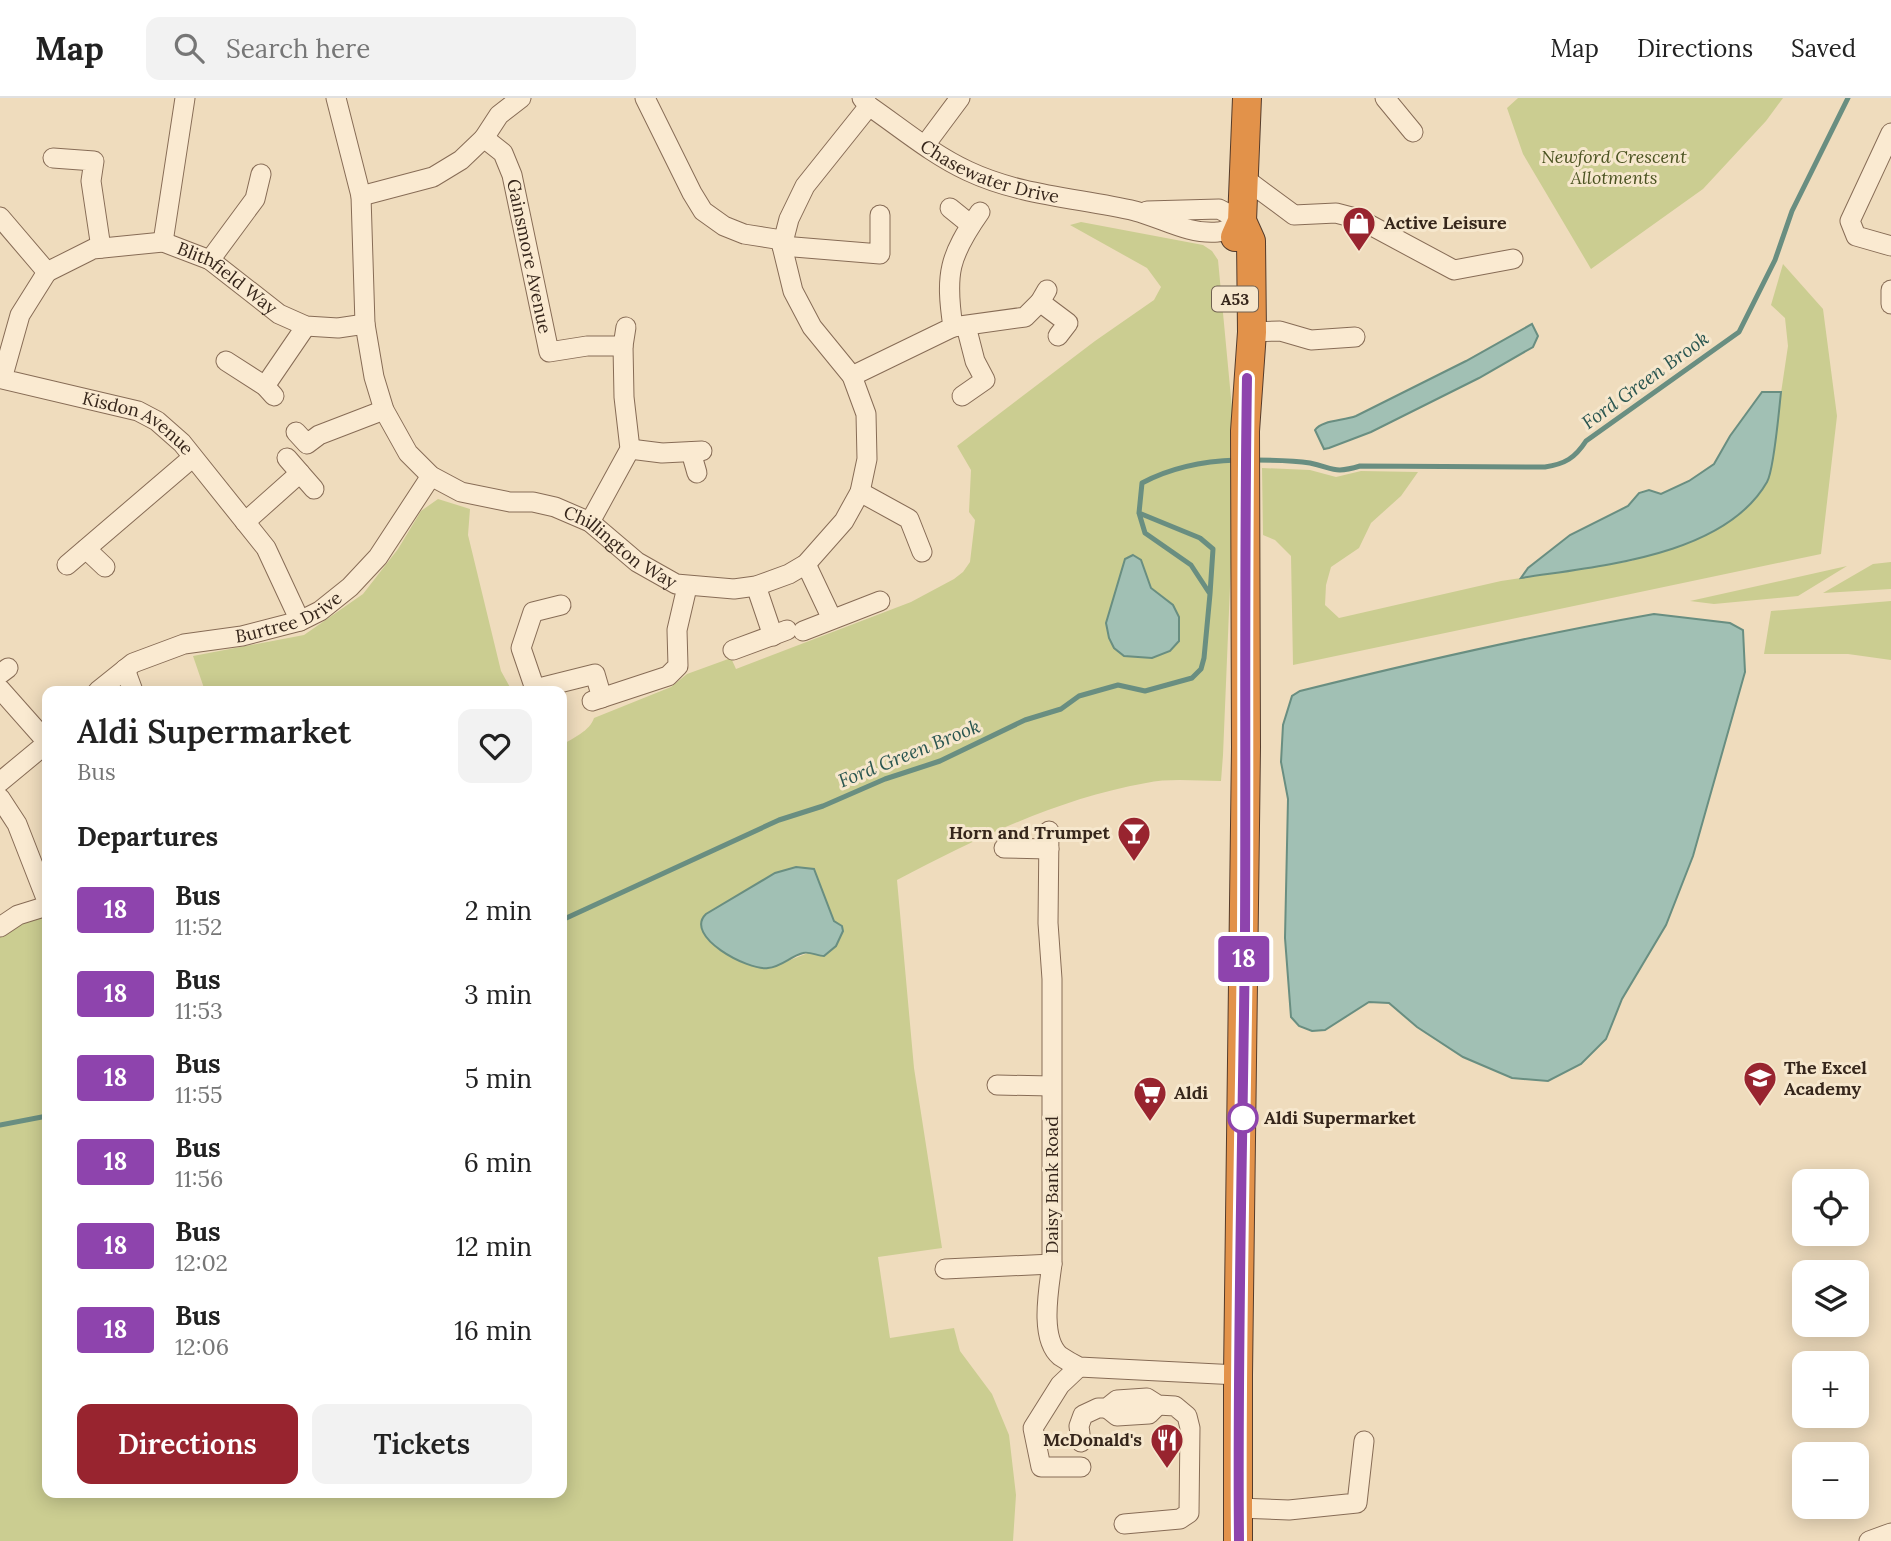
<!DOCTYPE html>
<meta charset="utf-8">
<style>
body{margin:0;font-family:Lora,serif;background:#f2f2f2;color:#222;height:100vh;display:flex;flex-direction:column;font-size:26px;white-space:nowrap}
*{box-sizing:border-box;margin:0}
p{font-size:23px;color:#767676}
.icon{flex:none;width:38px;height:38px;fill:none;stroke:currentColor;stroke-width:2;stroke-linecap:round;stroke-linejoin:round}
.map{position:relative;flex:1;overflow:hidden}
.details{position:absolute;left:42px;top:588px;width:525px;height:812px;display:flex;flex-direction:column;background:#fff;border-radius:14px;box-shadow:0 4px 18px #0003}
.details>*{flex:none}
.badge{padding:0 14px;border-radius:5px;font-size:24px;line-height:46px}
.controls{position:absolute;left:1792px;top:1071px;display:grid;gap:14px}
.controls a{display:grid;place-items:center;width:77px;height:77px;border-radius:14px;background:#fff;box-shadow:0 4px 18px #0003;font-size:35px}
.map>.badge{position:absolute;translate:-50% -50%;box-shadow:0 0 0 4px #fff}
h2{padding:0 35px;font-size:26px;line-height:63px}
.round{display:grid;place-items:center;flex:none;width:74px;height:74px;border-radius:14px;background:#f2f2f2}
.overview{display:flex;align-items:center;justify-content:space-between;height:119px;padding:0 35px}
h1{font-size:33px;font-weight:600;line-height:52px}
.cta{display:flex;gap:14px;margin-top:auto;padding:14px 35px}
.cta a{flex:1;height:80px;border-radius:14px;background:#98242f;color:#fff;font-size:28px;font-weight:600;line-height:80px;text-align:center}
.cta a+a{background:#f2f2f2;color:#222}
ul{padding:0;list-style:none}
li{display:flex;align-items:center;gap:21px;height:84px;padding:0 35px}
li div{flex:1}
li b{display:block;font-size:26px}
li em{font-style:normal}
li .badge{min-width:77px;font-weight:700;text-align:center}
header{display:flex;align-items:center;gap:42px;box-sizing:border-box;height:98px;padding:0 35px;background:#fff;border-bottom:2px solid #e0e0e0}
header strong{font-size:33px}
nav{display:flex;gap:38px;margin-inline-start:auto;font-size:24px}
.search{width:490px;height:63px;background:#f2f2f2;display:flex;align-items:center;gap:18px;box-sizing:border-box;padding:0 24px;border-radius:14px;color:#767676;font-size:26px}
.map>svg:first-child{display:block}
</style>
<header>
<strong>Map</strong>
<div class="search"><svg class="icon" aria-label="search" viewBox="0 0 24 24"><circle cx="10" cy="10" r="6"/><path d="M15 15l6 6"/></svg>Search here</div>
<nav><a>Map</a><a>Directions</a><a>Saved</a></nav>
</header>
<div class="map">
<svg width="1891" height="1443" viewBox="0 0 1891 1443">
<rect width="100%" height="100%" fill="#efdcbd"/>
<!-- green -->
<path fill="#cbcd91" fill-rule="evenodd" d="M1518 0H1783L1766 23 1703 91 1591 171 1523 56 1507 10Z
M1081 124 1203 147 1212 153 1218 162 1233 321 1234 393 1223 657 1221 683C1197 683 1169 680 1146 685 1056 701 976 741 897 782L914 970 942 1150 878 1159 890 1240 954 1230 960 1253 992 1296 1009 1337 1016 1397 1013 1443H0V833L47 812V1395H562V647C573 640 590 633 594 620L671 589 687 576 731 560 736 571 911 504 954 481 963 474 970 464 975 422 969 414 971 372 957 348 1095 243 1154 202 1161 189 1147 170 1070 127ZM814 771 834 823 842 828 808 855 770 870Z
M1783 166 1823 211 1837 318 1821 456 1293 567 1291 458 1275 442 1263 437 1262 370 1310 372 1336 379 1361 373 1418 374 1401 398 1371 425 1359 450 1331 469 1326 487 1325 507 1339 520 1501 483 1632 463 1768 382 1788 248 1785 220 1771 207Z
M438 401 470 411 468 437 501 573 512 593H205L193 558 304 537 363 496 398 451 421 413Z
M1891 464V491L1823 495 1873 466Z
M1847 468 1798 498 1714 506 1690 503Z
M1891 503V562L1848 556H1764L1771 513Z"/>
<!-- water -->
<path fill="#a1c0b4" stroke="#698e81" stroke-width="2" d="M1532 226 1538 238 1533 249 1479 280 1371 334 1329 350 1324 351 1315 332C1322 322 1343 323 1356 318L1466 263Z
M1762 294H1781C1779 312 1774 372 1767 384 1724 459 1597 468 1521 480L1528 470 1570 437 1628 408 1639 395 1649 392 1661 396 1689 383 1714 366 1730 338Z
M1133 457 1141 462 1151 490 1173 507 1179 519V543L1170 553 1152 560 1124 558 1114 550 1109 540 1106 525 1125 461Z
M1654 516 1730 525 1743 532 1745 574 1693 758 1666 827 1622 901 1606 941 1581 966 1548 983 1512 980 1463 959 1417 929 1389 905 1369 904 1325 932 1312 933 1299 928 1291 919 1285 840 1288 701 1281 664 1283 627 1292 598 1300 593C1417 564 1535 537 1654 516Z
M796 769 814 771 834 823 842 828 843 833 836 848 824 858C818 858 809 853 803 855 791 858 781 869 768 870 748 873 683 838 706 816L775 775Z"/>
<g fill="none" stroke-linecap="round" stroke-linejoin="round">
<!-- stream -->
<path stroke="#698e81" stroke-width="5" d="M1254 362C1272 362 1292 362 1310 365 1334 370 1334 376 1360 368L1545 369C1565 366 1575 360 1586 343L1739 234 1775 162 1792 113 1848 0
M1139 415 1200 440 1213 451 1210 496
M562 822 779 722 823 708 885 681 940 663 1025 622 1061 611 1079 598 1118 587 1145 593 1192 580 1201 571 1204 560 1210 496 1191 467 1145 435 1139 415 1142 385C1170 370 1205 363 1237 362
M0 1027 47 1018"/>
<defs>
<g id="minor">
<path id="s1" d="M336 0 361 98 365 226 374 279 384 312 408 355 431 378 461 394 510 404H533L555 409 590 424 637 464 676 486 734 491 756 488 789 476 806 466 844 423 860 394 867 361 866 316 852 278 812 229 793 193 782 148 789 121 805 88 869 8"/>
<path d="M645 0 692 95 703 113 724 128 744 136 782 142"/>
<path id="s2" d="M862 0 869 8C901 30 933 57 968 73 1021 98 1079 100 1135 113 1162 120 1189 137 1218 134 1225 134 1235 127 1242 123"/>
<path d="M1385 0 1413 34"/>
<path d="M1891 35 1850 123 1856 138 1891 148"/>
<path id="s3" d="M484 40 503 55 512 77 549 254 587 248H623L624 299 630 351 590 424"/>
<path d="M925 47 960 0"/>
<path d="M53 60 94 63 91 83 101 150"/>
<path d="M1244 80 1294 117 1336 115 1359 121 1454 172 1513 161"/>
<path d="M361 98 433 79 461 62 484 40 499 17 521 0"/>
<path d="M950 110 971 127"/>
<path d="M1147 113 1219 111 1242 123"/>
<path d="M0 119 47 174"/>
<path d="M163 144 185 0"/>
<path d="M782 148 880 156V117"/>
<path d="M210 162 255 101 261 76"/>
<path id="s4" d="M47 174 20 217 2 281 138 313 157 323 182 345 266 450 300 523"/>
<path id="s5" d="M47 174 93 151 163 144 210 162 279 216 306 228 338 230 365 226"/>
<path d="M1891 192V206"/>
<path d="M1040 204 1068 225 1058 238"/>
<path d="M953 229 1025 219 1040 204 1047 192"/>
<path d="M1252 234 1280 233 1311 242 1355 239"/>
<path d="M623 248 626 229"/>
<path d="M226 263 265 288 274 298"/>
<path d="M852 278 953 229C945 176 949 158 980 114"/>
<path d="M265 288 306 228"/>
<path d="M962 298 985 282 975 263 966 228"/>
<path d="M296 334 307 346 319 337 384 312"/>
<path d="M630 351 662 355 702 353"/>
<path d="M691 354 697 375"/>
<path d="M300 375 314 391"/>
<path d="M860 394 909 421 922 454"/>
<path d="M245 424 300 375 287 360"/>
<path d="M86 451 105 469"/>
<path d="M806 466 832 521"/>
<path d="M67 467 192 360"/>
<path d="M756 488 773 538"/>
<path d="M561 507 533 514 521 550 535 591 595 576 602 600"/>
<path d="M803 533 880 503"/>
<path d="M733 552 787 532"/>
<path d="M125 571 133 593"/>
<path d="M0 576 8 570"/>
<path d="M0 591 47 644"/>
<path id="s6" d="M98 593 133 565 184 546 242 538 300 523 320 513 350 489 378 459 431 378"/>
<path d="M592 603 668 578 678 568 677 532 687 489"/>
<path d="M0 684 47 645"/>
<path d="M0 700 17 726 47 803"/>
<path d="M1049 733 1048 825 1052 881V1166C1049 1190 1039 1240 1060 1258 1066 1262 1073 1266 1079 1269L1238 1277"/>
<path d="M1004 750 1049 751"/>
<path d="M0 829 18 817 47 808"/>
<path d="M997 987 1051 988"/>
<path d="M945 1171 1052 1166"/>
<path d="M1079 1269 1060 1287 1033 1330 1041 1369H1081"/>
<path d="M1107 1310 1117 1318 1149 1316 1158 1307"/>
<path d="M1081 1344 1079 1328 1083 1317 1098 1310H1107L1117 1302 1147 1300 1158 1307 1175 1308 1187 1318 1190 1330 1189 1415 1180 1421 1124 1426"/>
<path d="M1238 1410 1289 1412 1357 1405 1364 1343"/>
<path d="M1869 1443 1891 1435"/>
</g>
<path id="highway" d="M1235 139 1242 123 1247 0
M1238 1443V1277L1246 649 1245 333 1252 234 1251 143 1242 123"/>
</defs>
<!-- minor casing -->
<use href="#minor" stroke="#876c56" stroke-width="21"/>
<!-- highway casing -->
<use href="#highway" stroke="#543b2b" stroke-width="30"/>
<!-- minor -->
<use href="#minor" stroke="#faead1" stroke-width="19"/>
<!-- highway -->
<use href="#highway" stroke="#e2924a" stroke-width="28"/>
</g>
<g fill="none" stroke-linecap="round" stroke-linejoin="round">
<defs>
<path id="line" d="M1239 1443C1237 1240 1243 1038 1245 835 1246 650 1244 465 1247 280"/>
</defs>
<!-- line casing -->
<use href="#line" stroke="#fff" stroke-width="16"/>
<!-- line -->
<use href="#line" stroke="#8e44ad" stroke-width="10"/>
</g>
<!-- icons -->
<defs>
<symbol id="shop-pin" viewBox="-11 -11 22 30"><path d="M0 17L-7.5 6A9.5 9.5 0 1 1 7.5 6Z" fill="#98242f" stroke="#f6e7cd"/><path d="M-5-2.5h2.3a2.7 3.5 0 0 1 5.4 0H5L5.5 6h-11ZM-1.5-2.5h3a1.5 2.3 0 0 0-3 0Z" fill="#fff"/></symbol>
<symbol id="bar-pin" viewBox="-11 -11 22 30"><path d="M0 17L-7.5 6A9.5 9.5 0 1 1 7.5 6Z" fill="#98242f" stroke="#f6e7cd"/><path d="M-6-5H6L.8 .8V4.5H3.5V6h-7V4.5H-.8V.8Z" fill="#fff"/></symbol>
<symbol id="school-pin" viewBox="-11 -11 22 30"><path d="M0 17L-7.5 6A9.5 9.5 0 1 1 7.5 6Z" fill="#98242f" stroke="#f6e7cd"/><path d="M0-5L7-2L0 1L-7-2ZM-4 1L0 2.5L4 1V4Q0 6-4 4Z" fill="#fff"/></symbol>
<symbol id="supermarket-pin" viewBox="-11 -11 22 30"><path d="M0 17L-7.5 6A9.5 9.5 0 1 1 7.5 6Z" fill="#98242f" stroke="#f6e7cd"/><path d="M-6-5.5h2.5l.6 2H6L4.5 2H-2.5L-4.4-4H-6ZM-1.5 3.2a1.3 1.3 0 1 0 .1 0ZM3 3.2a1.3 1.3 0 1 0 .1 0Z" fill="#fff"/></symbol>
<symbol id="restaurant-pin" viewBox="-11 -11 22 30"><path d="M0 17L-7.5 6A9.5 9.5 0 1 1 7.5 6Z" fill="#98242f" stroke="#f6e7cd"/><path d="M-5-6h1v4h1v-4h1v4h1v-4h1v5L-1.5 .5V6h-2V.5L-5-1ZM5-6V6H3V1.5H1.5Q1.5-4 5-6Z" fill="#fff"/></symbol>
</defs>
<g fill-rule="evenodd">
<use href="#shop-pin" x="1340" y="106" width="38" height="52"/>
<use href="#bar-pin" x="1115" y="716" width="38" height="52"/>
<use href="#school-pin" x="1741" y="961" width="38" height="52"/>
<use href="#supermarket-pin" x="1131" y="976" width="38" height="52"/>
<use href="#restaurant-pin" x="1148" y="1323" width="38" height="52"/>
</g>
<!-- markers -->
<circle fill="#fff" stroke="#8e44ad" stroke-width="3.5" cx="1243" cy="1020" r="14"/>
<g text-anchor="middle" stroke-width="6" stroke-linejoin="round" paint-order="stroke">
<!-- shield labels -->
<rect fill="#f6e7cd" stroke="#706050" stroke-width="2" x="1212" y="188.5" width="46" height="25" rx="5"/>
<g font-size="16" font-weight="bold" fill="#36261b">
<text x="1235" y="207">A53</text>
</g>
<!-- park labels -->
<g font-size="18" font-style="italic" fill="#4b5321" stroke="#f6e7cd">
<text x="1614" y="65">Newford Crescent<tspan x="1614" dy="21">Allotments</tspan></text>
</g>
<!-- street labels -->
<g font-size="18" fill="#36261b" stroke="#f6e7cd">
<text dy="6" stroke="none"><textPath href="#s2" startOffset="150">Chasewater Drive</textPath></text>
<text dy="6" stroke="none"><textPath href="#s3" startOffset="131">Gainsmore Avenue</textPath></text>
<text dy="6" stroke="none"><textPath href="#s5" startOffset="196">Blithfield Way</textPath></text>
<text dy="6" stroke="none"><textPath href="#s4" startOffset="262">Kisdon Avenue</textPath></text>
<text dy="6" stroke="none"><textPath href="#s1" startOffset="606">Chillington Way</textPath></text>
<text dy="6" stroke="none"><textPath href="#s6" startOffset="208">Burtree Drive</textPath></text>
<text transform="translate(1052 1087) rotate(-90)" y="6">Daisy Bank Road</text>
</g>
<!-- poi labels -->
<g font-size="18" font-weight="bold" fill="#36261b" stroke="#f6e7cd" text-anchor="start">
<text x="1384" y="131">Active Leisure</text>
<text x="1110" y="741" text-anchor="end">Horn and Trumpet</text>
<text x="1784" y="976">The Excel<tspan x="1784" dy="21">Academy</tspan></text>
<text x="1174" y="1001">Aldi</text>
<text x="1142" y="1348" text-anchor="end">McDonald's</text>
</g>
<!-- stop labels -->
<g font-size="18" font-weight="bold" fill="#36261b" stroke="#f6e7cd" text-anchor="start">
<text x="1264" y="1026">Aldi Supermarket</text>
</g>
<!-- water labels -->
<g font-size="19" font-style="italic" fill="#2a5650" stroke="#f6e7cd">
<text transform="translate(1645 282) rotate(-36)" y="7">Ford Green Brook</text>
<text transform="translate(909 655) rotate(-22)" y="7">Ford Green Brook</text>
</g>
</g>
</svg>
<div class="controls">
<a><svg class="icon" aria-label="locate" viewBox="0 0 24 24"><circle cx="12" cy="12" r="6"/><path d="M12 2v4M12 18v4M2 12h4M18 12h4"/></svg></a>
<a><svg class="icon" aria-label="layers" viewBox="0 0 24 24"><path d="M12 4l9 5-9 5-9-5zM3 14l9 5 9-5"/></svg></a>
<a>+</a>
<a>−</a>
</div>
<b class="badge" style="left:1244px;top:861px;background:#8e44ad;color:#fff">18</b>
<section class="details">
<div class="overview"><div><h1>Aldi Supermarket</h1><p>Bus</p></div><a class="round"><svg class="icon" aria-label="heart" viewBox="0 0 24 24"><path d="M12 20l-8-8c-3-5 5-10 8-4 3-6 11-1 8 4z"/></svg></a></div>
<h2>Departures</h2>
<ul>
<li><span class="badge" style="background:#8e44ad;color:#fff">18</span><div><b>Bus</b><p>11:52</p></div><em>2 min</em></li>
<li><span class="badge" style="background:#8e44ad;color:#fff">18</span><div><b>Bus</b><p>11:53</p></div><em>3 min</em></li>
<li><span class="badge" style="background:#8e44ad;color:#fff">18</span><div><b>Bus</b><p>11:55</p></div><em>5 min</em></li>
<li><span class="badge" style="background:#8e44ad;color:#fff">18</span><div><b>Bus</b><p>11:56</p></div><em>6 min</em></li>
<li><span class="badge" style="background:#8e44ad;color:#fff">18</span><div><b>Bus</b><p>12:02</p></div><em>12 min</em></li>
<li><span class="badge" style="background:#8e44ad;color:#fff">18</span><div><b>Bus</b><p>12:06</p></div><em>16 min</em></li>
</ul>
<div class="cta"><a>Directions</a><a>Tickets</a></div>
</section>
</div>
